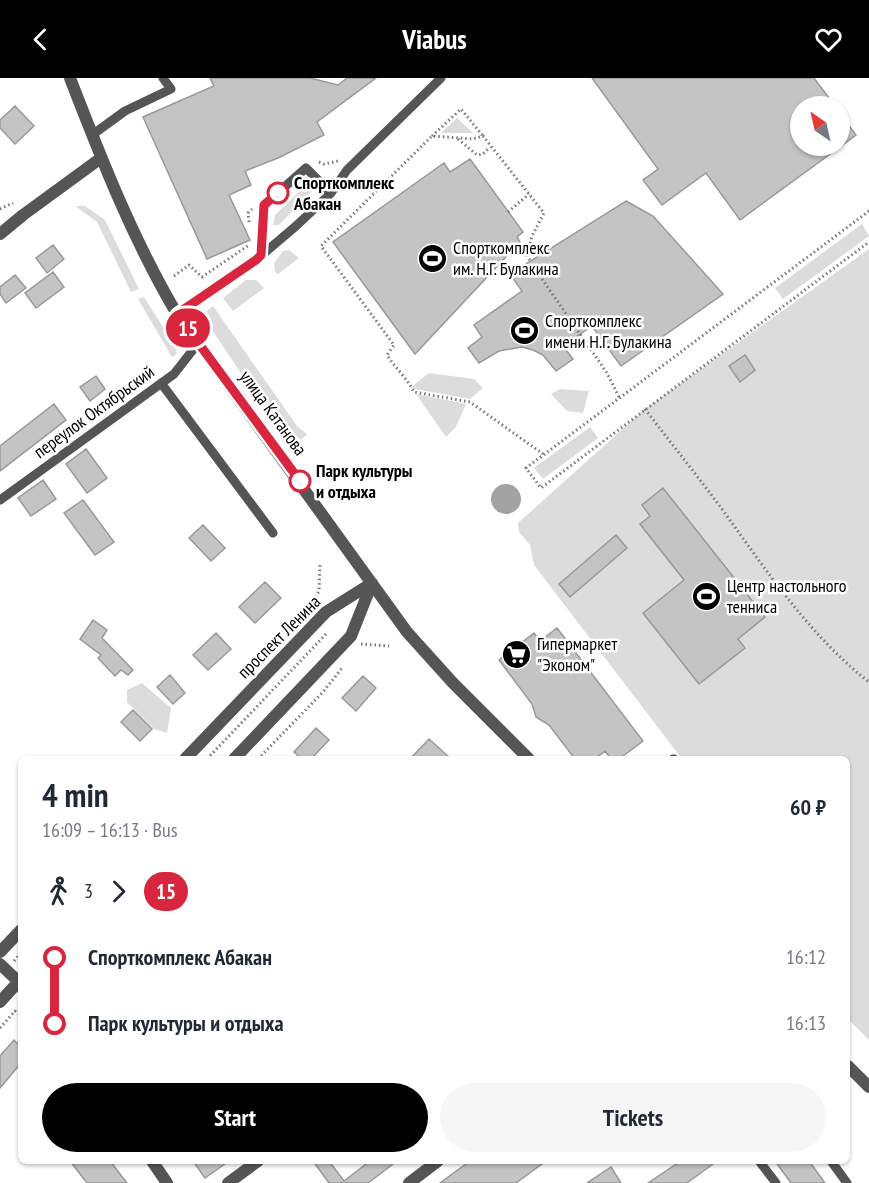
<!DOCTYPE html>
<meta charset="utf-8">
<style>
body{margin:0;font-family:"PT Sans Narrow",sans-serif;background:#f6f6f7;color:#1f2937;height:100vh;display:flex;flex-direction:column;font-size:22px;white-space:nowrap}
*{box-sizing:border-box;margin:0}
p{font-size:20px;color:#747a83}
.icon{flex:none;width:33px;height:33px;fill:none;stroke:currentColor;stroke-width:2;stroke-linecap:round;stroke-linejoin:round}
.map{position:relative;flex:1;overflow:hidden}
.details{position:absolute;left:18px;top:678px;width:832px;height:408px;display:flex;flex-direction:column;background:#fff;border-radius:9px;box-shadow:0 2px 4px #0004}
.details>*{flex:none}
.badge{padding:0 12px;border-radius:20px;font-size:21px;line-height:39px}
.needle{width:39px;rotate:326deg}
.controls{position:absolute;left:790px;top:18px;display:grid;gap:12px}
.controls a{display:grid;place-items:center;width:60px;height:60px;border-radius:50%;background:#fff;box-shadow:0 2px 4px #0004;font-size:30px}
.map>.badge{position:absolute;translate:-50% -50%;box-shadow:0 0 0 3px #fff}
.legs{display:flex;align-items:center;gap:9px;height:66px;padding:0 24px;font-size:20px}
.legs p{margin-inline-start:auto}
.summary{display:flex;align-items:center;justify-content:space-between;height:102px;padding:0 24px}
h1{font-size:33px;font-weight:600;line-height:45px}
.action{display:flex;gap:12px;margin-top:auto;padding:12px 24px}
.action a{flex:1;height:69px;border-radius:36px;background:#000;color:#fff;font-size:24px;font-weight:600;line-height:69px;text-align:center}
.action a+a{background:#f6f6f7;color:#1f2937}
ul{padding:0 24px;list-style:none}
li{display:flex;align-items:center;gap:21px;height:66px;font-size:22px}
li i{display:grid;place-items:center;width:9px;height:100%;margin:0 8px;background:currentColor}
li i::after{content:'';width:15px;height:15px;margin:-8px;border:4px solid;border-radius:50%;background:#fff}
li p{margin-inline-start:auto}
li:first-child i{background:linear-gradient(#0000 50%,currentColor 0)}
li:last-child i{background:linear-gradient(currentColor 50%,#0000 0)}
header{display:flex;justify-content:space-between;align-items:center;height:78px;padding:0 24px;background:#000;color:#fff;font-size:27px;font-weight:600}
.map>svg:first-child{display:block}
</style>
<header><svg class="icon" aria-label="back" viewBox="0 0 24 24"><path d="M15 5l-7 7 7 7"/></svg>Viabus<svg class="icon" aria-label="heart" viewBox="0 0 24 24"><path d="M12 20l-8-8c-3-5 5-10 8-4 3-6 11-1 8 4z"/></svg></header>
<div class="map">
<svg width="869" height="1105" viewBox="0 0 869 1105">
<rect width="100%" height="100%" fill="#fff"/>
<!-- green -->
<path fill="#dcdcdc" d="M457 40 473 55H441Z
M308 105 313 108 314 111 279 147H273L275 137Z
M75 128H85L105 142 139 211 131 214 97 144Z
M862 146 869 158 783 221 775 210Z
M869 171V962L848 941V681H682L534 487 530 467 519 454 518 445 645 331Z
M289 172 299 180 278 196 275 194 274 185 283 173Z
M246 202H256L264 210 233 233 223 220Z
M144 219 174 266 177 276 172 279 138 221Z
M213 228 297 348 307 356 301 362 267 334 202 237Z
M429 295 474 301 483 310 470 321 410 310Z
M560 311 589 313 583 335 567 333 551 316Z
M416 316 466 326 456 349 446 359Z
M590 349 598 360 543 401 534 390Z
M142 605 171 630 167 655 154 651 127 624V612Z"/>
<!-- water -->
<path fill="#a3a3a3" d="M491 421a15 15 0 1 1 30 0a15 15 0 1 1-30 0Z"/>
<!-- building -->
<path fill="#c4c4c4" stroke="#999" stroke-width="1.5" d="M210 0H310L338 7 347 0H376L317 44 324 57 278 80 245 93 251 107 229 117 250 162 207 181 143 39 214 8Z
M592 0H814L835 28H801V68H840V35L856 57 740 142 706 95 662 127 643 102 658 91Z
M15 28 34 48 15 66 0 50V42Z
M470 81 523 154 517 159 520 164 415 276 333 164 444 85 450 94Z
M626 123 653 138 723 216 621 288 592 248 563 268 573 281 556 293 543 277 533 272 522 269 499 273 479 285 468 270 482 259 474 247 522 213 510 196Z
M53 167 64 181 47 195 36 180Z
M53 194 64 209 36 230 25 215Z
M15 197 26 210 6 225 0 216V209Z
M745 277 755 292 740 304 729 288Z
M96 298 105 311 90 323 80 309Z
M54 326 66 342 0 393V368Z
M86 371 107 400 87 415 66 386Z
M43 402 56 421 31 438 18 420Z
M663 410 765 539 738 561 745 570 699 606 643 535 684 502 640 446 650 438 642 427Z
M83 422 114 464 95 477 64 435Z
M203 447 225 470 211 483 189 460Z
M616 457 627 470 570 519 559 506Z
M265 504 281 520 255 545 239 529Z
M93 542 107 552 102 560 133 592 128 597 121 592 115 598 98 580 101 577 80 561Z
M557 550 643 663 619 681H611L605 673 595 681H575L549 647 536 639 532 626 499 582 534 555 540 563Z
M216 555 231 571 208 592 193 577Z
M170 597 185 615 173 626 157 609Z
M363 598 376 610 356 633 342 620Z
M133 632 152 651 140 663 121 644Z
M316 650 329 662 311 681H302L294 674Z
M429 661 451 681H410Z
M14 962 21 969V985L0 1010V978Z
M70 1083H110L127 1105H87Z
M193 1083H229L205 1100Z
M313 1083H329L344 1103 370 1083H397L368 1105H329Z
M470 1083H546L516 1105H440Z
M681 1083H717L687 1105H648Z
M775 1083H809L825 1105H791Z
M611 1089 621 1105H587Z"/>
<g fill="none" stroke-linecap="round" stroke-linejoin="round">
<!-- path -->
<path stroke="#777" stroke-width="3" stroke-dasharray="1.5 3" stroke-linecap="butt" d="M432 58 461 31 483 58
M458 61 477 77 483 76 490 69
M319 84 324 86 338 83
M360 102 373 115
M0 131 13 125
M869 133 526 390 541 410 869 164
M508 134 529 116
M249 144 248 135 252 131
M530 182 527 178 532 158 544 135 483 58 473 61 432 58 321 168 394 267 387 277C395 290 407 300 414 314L470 324 543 376
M174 198 189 187 202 199 249 167
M542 201 607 295 619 319
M645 331C674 369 704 406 732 445 772 501 814 561 869 604
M286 553 314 522 319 513 320 486
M361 566 389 568
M207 681 328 554
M258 681 323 614 342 590
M14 883 21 875
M0 950 15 933 21 938"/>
<!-- service -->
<path stroke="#555" stroke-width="9" d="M92 57 125 33 171 11 163 0
M261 177 264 127 306 90 331 115
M177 236 256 182 296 148 331 115 347 92 441 0
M161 305 273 455
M0 422 174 296 199 264
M673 681H674
M759 1083 776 1105
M831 1083 847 1105"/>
<!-- minor -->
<path stroke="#555" stroke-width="12" d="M70 0C101 80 133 162 177 236L407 554 453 605 529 681
M0 156 23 137 101 80
M185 681 326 534 372 505
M234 681 351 558 372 505
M0 874 21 852
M0 886 21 906
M0 924 21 901
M848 988 869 1009
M152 1083 167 1105
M228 1105 258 1083
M409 1105 438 1083"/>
</g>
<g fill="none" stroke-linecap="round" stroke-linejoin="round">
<defs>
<path id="line-1" d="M278 115 264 127 261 177 256 182 177 236 300 403"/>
</defs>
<!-- line-1 casing -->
<use href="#line-1" stroke="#fff" stroke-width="14"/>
<!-- line-1 -->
<use href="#line-1" stroke="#d7263d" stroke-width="9"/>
</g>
<!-- icons -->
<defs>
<symbol id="stadium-disc" viewBox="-11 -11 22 22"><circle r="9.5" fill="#000" stroke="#fff"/><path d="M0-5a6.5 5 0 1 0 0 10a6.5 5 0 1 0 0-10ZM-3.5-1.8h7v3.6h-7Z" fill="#fff"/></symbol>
<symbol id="supermarket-disc" viewBox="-11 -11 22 22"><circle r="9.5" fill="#000" stroke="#fff"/><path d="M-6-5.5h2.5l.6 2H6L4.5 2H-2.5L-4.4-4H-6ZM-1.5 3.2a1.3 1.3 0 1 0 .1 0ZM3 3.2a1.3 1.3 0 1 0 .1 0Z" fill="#fff"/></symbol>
</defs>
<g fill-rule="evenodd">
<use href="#stadium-disc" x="416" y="164" width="33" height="33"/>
<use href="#stadium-disc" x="508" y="236" width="33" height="33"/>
<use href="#stadium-disc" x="690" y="502" width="33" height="33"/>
<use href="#supermarket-disc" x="500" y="560" width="33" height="33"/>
</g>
<!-- markers -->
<g fill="#fff" stroke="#d7263d" stroke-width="3">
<circle cx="278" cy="115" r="10"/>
<circle cx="300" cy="403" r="10"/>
</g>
<g text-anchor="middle" stroke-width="5" stroke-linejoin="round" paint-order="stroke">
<!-- stop labels -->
<g font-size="18" font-weight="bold" fill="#000" stroke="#fff" text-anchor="start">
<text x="294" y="111">Спорткомплекс<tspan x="294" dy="21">Абакан</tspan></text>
<text x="316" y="399">Парк культуры<tspan x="316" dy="21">и отдыха</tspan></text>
</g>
<!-- poi labels -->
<g font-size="18" fill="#000" stroke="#fff" text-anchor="start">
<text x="453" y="176">Спорткомплекс<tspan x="453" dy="21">им. Н.Г. Булакина</tspan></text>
<text x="545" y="249">Спорткомплекс<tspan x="545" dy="21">имени Н.Г. Булакина</tspan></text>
<text x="727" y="514">Центр настольного<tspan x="727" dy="21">тенниса</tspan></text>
<text x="537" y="572">Гипермаркет<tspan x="537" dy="21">"Эконом"</tspan></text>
</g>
<!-- street labels -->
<g font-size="18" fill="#000" stroke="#fff">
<text transform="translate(94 334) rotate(-36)" y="6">переулок Октябрьский</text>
<text transform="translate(273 335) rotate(54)" y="6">улица Катанова</text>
<text transform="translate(279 559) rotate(-45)" y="6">проспект Ленина</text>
</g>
</g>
</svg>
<div class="controls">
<a><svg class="needle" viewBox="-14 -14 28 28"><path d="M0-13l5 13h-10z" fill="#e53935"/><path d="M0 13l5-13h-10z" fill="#747a83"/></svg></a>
</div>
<b class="badge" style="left:188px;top:250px;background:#d7263d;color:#fff">15</b>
<section class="details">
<div class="summary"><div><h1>4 min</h1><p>16:09 – 16:13 · Bus</p></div><b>60 ₽</b></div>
<div class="legs"><svg class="icon" aria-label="walk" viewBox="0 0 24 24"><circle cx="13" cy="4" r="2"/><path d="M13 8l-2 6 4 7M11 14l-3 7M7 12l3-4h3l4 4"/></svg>3<svg class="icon" aria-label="forward" viewBox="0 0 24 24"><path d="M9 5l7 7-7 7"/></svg><b class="badge" style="background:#d7263d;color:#fff">15</b></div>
<ul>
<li><i style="color:#d7263d"></i><b>Спорткомплекс Абакан</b><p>16:12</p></li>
<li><i style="color:#d7263d"></i><b>Парк культуры и отдыха</b><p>16:13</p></li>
</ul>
<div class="action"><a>Start</a><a>Tickets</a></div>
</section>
</div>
